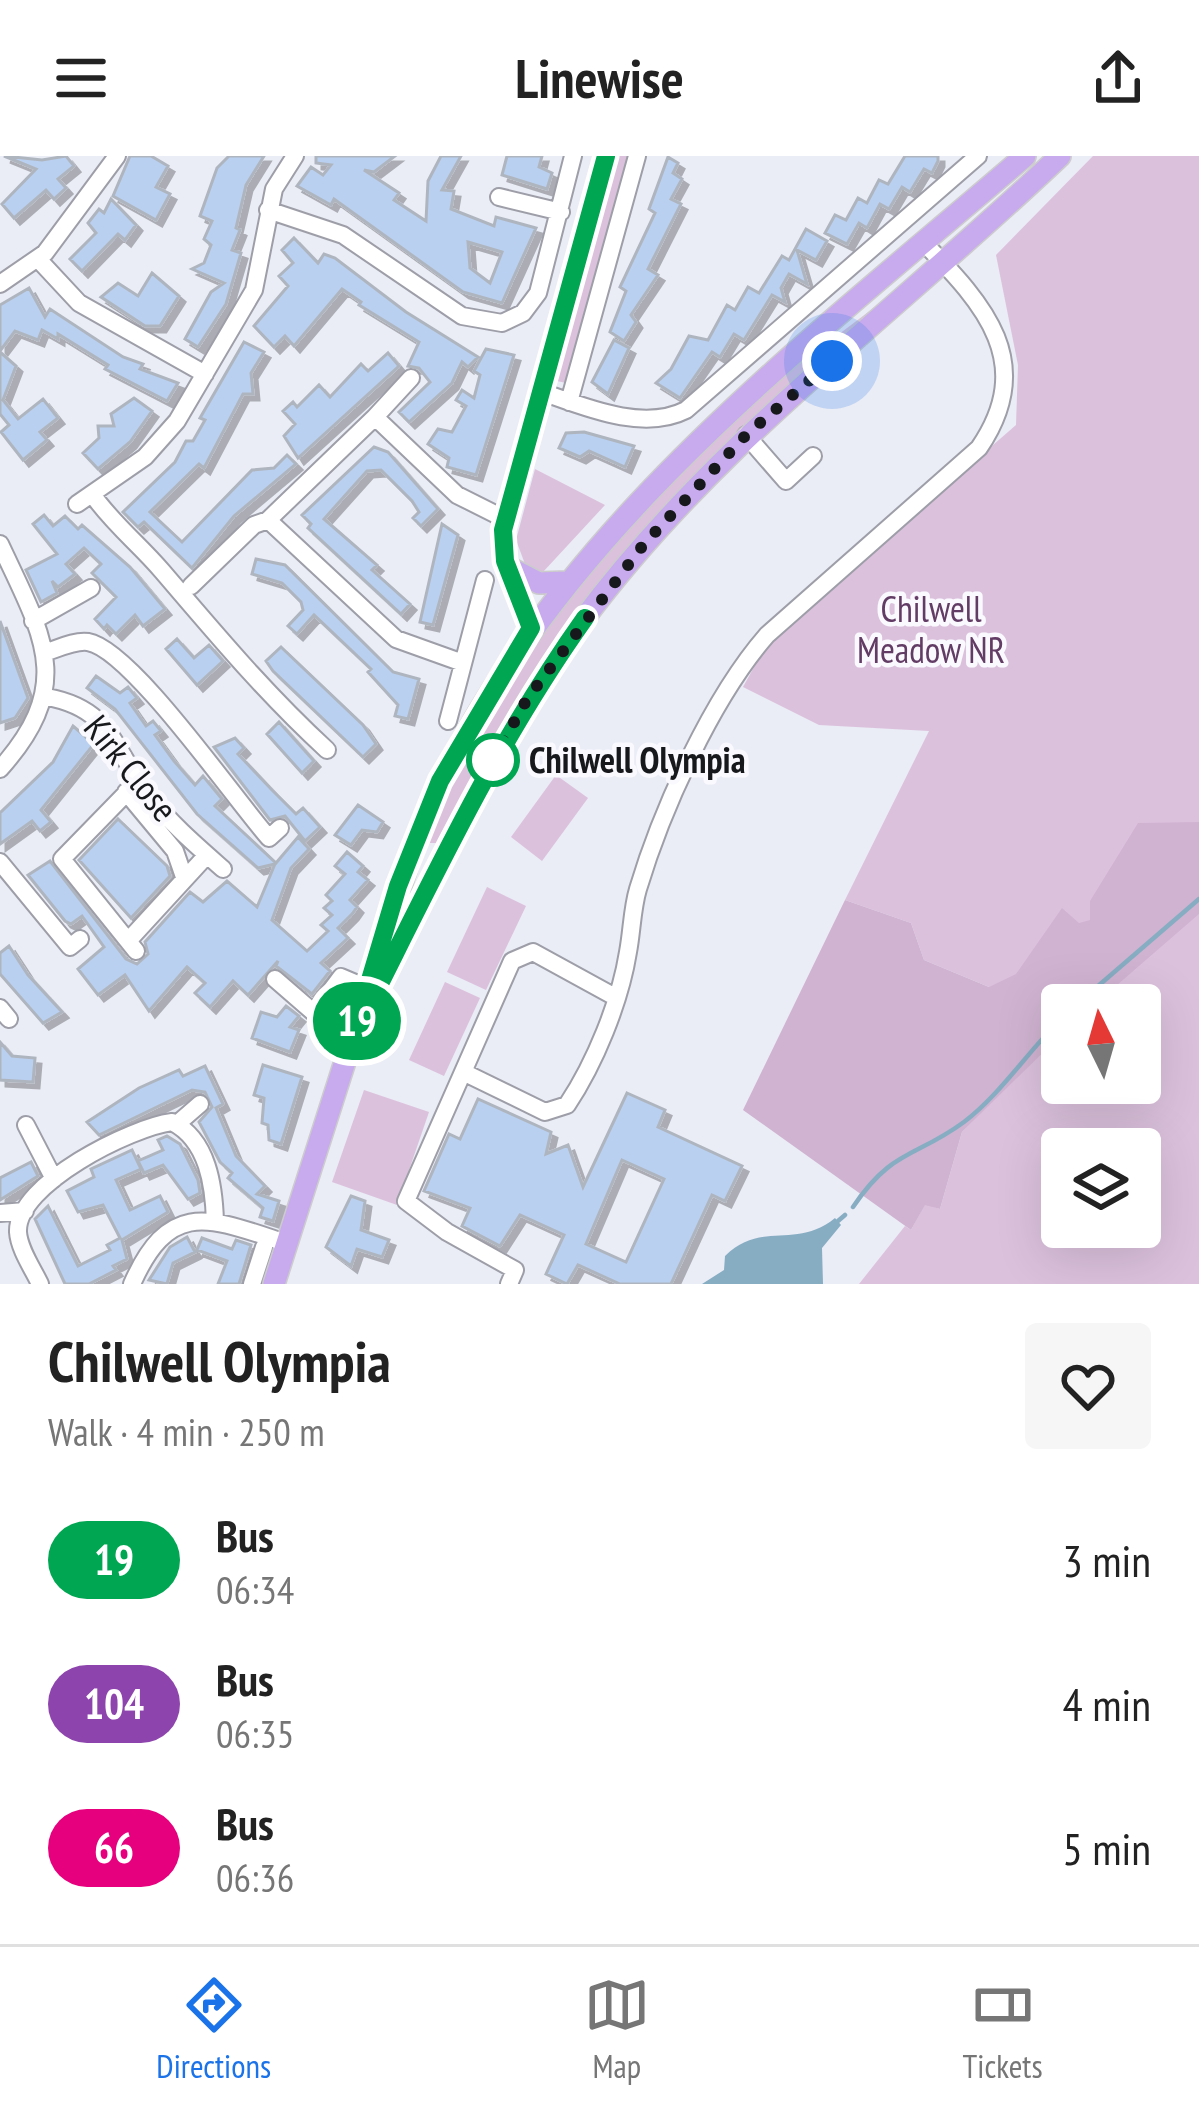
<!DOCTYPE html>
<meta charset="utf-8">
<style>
body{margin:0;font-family:"PT Sans Narrow",sans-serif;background:#f6f6f6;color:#222;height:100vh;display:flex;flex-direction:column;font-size:45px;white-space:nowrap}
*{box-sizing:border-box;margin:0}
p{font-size:39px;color:#767676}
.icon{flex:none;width:66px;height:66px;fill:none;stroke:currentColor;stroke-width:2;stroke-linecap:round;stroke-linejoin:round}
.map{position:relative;height:1128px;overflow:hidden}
.drawer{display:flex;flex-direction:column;background:#fff;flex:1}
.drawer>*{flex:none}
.badge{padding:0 24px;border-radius:39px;font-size:42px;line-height:78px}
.needle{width:78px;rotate:355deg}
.tools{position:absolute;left:1041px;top:828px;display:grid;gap:24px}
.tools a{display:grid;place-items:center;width:120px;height:120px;border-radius:12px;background:#fff;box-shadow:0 12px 48px #0002;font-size:60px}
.you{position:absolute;width:60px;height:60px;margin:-30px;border:9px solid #fff;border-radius:50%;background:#1a73e8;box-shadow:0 0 0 18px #1a73e833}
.map>.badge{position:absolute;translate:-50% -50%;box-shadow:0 0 0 6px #fff}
.round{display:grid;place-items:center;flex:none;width:126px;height:126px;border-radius:12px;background:#f6f6f6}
.headline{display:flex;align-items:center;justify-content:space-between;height:204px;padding:0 48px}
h1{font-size:57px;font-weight:800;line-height:90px}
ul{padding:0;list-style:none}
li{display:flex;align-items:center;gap:36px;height:144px;padding:0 48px}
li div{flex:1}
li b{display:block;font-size:45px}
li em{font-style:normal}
li .badge{min-width:132px;font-weight:700;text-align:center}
header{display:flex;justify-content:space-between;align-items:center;height:156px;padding:0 48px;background:#fff;font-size:54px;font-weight:800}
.menu{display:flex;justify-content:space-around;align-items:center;height:168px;border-top:3px solid #e0e0e0;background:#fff;font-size:33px;color:#767676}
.menu a{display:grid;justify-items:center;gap:6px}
.menu .on{color:#1a73e8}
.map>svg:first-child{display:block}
</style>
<header><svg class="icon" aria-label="menu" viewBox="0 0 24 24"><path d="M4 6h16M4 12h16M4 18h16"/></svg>Linewise<svg class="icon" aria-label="share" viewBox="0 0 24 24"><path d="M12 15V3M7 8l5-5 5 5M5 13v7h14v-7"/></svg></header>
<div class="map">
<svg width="1199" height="1128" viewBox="0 0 1199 1128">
<defs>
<filter id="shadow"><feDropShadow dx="6" dy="6" stdDeviation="0" flood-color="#0004"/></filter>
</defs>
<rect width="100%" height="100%" fill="#eaecf6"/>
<!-- green -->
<path fill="#dcc1dd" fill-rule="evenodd" d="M619 0H629L566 227 557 225Z
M1093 0H1199V1128H859L905 1070 911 1074 925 1048 940 1053 962 976 1035 902 989 831 924 804 911 767 845 744 929 575 819 569 743 531 764 493 797 460 1016 269 1018 209 996 99ZM1062 849H1140V927H1062ZM1062 993H1140V1071H1062Z
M916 120C841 186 761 249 692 321 591 428 505 557 436 687H426L444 636 545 468 680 310 790 215Z
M535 313 605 349 543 416 525 408 516 384Z
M556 619 588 642 542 705 511 681Z
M487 731 526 750 486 834 447 816Z
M445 826 480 842 444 920 409 904Z
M364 934 429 956 397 1049 332 1026Z"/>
<!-- forest -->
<path fill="#d0b3d1" d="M1199 666V758L1094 849H1062V878L962 976 940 1053 925 1049 911 1074 743 954 845 744 911 767 924 804 989 831 1016 818 1062 752 1079 767 1090 764V745L1138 667Z"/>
<!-- water -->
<path fill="#87adc3" d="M835 1062 841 1069 822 1092 823 1128H702L724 1114 725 1100C761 1064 796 1094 835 1062Z"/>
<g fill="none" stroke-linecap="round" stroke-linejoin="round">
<!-- stream -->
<path stroke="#87adc3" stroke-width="4.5" d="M1076 849 1199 743
M853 1051C892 993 915 1002 964 966 1000 939 1029 894 1062 862
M838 1065 845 1059"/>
</g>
<!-- building -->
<path fill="#b9d0f1" stroke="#afb5be" stroke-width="3" fill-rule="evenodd" filter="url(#shadow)" d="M4 0 42 4 66 0 74 10 58 23 66 32 54 43 46 34 14 62 2 48 36 13Z
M130 0H151L168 10 156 31 170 38 156 64 113 40Z
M229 0H264L246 29 236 72 240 74 232 94 241 97 226 148 198 191 185 183 211 136 224 127 192 113 204 107 211 89 204 83 212 65 200 60 217 12Z
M316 0H395L374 16 364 14 399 37 394 44 426 65 428 25 441 0H461L442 34 454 35 451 53 494 70 496 61 536 72 502 147 463 136 334 43 331 49 297 30 311 11 323 19 331 9 316 7ZM468 86 502 96 490 127 470 112Z
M507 0H542L539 11 552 17 547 33 502 19Z
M905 0H938V5L932 17 924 13 910 36 902 31 889 53 880 48 867 72 859 67 847 88 825 77 835 59 846 64 858 42 867 47 879 24 888 28Z
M668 1 678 7 673 17 682 23 671 43 681 48 648 113 658 119 631 159 636 166 624 185 610 176 626 135 620 131 655 57 649 53Z
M111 43 136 69 125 84 118 78 82 115 70 103 96 77 88 67 99 53 104 57Z
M806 73 827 85 816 104 797 94 807 128 789 118 781 132 785 146 772 139 744 184 734 178 720 201 712 196 680 242 656 227 671 213 689 180 708 184 727 149 735 154 748 131 759 137 782 100 789 104Z
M294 82 318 107 324 98 335 102 406 156 478 201 468 211 462 206 452 227 409 266 399 256 430 226 419 212 408 210 419 186 359 149 361 146 342 133 294 190 285 180 274 191 254 170 288 130 279 120 293 107 282 94Z
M152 117 179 140 160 170H145L101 141 118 127 138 140Z
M29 132 45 161 50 153 123 201 143 208 140 213 178 227 167 245 105 213 108 209 58 178V183L42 174 38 184 15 175 0 195V149Z
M614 184 629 192 608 238 592 226Z
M244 186 264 196 251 217 253 238H243L204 312 199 308 150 356 182 386 252 314 274 312 287 299 296 308 234 360 192 412 144 366 138 371 123 356 175 306 186 285H193L205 264 200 262Z
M486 193 514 199 476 319 447 311 449 302 428 288 438 273 452 276 466 250 456 244 462 234 474 242 480 219 474 215Z
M0 196 16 210 3 244 18 263 43 243 58 262 40 276 47 284 23 304 1 276 9 269 0 258Z
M388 197 399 210 298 302 284 280 295 268 283 255 293 246 297 251 319 229 330 241 361 208 368 215Z
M134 242 152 255 130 286 98 313 83 297 99 282 98 270H114L111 258Z
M584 276 634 290 625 311 589 295 580 301 559 292 566 277Z
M374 291 388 296 438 353 421 370 413 362 419 356 412 345 381 314 367 315 324 363 377 409 372 414 410 448 401 458 308 372 311 368 302 359Z
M44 359 53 370 65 360 78 373 82 369 130 411 165 453 143 470 135 459 116 478 107 469 104 473 95 463 116 441 92 417 101 408 84 392 66 408 75 418 58 431 52 425 57 437 41 446 26 414 57 398 33 368Z
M442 368 458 379 433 469 420 466Z
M256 403 285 409 393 516 419 523 408 563 395 560 398 549 368 516 371 513 314 459 297 478 288 470 303 454 301 446 282 427 252 418Z
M0 465 28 542 15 562 0 567Z
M177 483 194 502 209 489 223 505 197 529 166 493Z
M281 491 363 569 376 588 363 601 273 515 266 505Z
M96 520 120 537 128 531 137 542 130 547 146 570 153 565 161 575 155 579 174 605 195 629 203 620 222 643 215 650 276 707 298 681 309 693 291 712 272 764 307 795 328 775 321 769 332 759 324 752 332 745 326 739 345 718 335 710 347 696 363 710 358 716 368 724 350 744 357 751 352 758 338 772 348 782 321 807 330 815 312 838 276 810 278 805 248 839 233 825 210 851 195 837 205 827 187 811 149 855 125 819 98 839 78 813 104 791 82 760 71 768 65 765 28 719 50 705 126 803 137 808 148 798 145 786 190 736 203 746 227 725 257 751 275 708 258 712 197 658 115 553 87 532Z
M279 566 314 605 302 617 267 578Z
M73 570 94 588 41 654 51 666 40 675 32 665 0 688V657L53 606Z
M235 582 244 592 238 598 272 634 296 658 303 652 320 671 305 685 285 660 270 664 214 591Z
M358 649 383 666 377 676 362 674 351 689 335 679Z
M118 663 167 710 170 720 131 762 79 704Z
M9 790 28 819 62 856 43 867 0 818V797Z
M286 850 299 860 290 871 299 874 290 896 252 882 261 856 277 861Z
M0 886 12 900 35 902 33 926 0 924Z
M263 909 302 921 281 988 269 984 268 969 262 967 264 942 254 939Z
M205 910 223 948 216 952 236 1000 265 1030 257 1038 279 1045 273 1065 260 1061 263 1052 228 1022 232 1017 220 1006 199 966 212 951 205 936 192 934 99 979 87 966 139 932 179 914 183 920Z
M627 937 665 954 658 971 742 1010 725 1045 712 1039 671 1128H620L578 1109 567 1128 546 1118 564 1079 520 1059 500 1090 462 1070 470 1052 424 1035 449 978 460 983 478 943 551 976 546 998 568 989 583 1031ZM622 1004 664 1023 626 1106 586 1088Z
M167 980 180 988 198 1024 200 1037 188 1043 163 1009 144 1017 138 1005 163 994 158 984Z
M132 994 141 1013 116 1024 130 1054 160 1040 168 1056 122 1084 127 1103 113 1110 116 1114 89 1128H65L35 1063 48 1050 78 1110 110 1094 107 1089 120 1082 103 1049 78 1056 67 1035 94 1021 91 1013Z
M31 1006 38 1020 0 1044V1022Z
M351 1040 365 1045 361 1074 389 1084 382 1101 357 1093 351 1110 326 1091Z
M187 1081 195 1096 173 1107 167 1128 149 1124 170 1091Z
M202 1082 232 1093 236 1084 251 1089 239 1128H218L227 1105 197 1094Z"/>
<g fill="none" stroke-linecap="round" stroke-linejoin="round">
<defs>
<path id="minor" d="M499 41 561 56
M268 54 343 79 462 160 502 167 523 157 538 137 573 0
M38 103 79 147 205 218
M0 128 45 97 117 0
M542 236C585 251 643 276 686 254L978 0
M569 246 637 0
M375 261 411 222
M746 279 786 325 813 300
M92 338C113 368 139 388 162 415 217 479 264 536 327 594
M77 348 145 301 177 265 254 134 274 33 295 0
M0 388C43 480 76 528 0 613
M191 430 254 369 268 364
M33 465 91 432
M44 497C57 493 75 484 88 486 131 493 235 644 269 682L280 672
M463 507 396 483 268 364 375 261 457 339 505 363
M47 541C113 553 113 594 149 640 170 667 198 691 223 713
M448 565 485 424
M126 636 175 695 184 721
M0 706 70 791 80 783
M128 785 207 699
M136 795 62 703 139 624
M275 823 335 875 353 881
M617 842 533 796 512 805 463 916 545 956 567 949C595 907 620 846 628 796 632 775 632 753 638 733 662 653 712 542 767 479L979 292C1037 207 985 149 924 87
M0 852 9 863
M314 857 341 821 367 832
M463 916 406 1045 447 1076 515 1114 509 1128
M177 968 200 948
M26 969 54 1023
M0 1057 25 1055
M40 1128C33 1113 19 1093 18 1076 16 1028 132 971 172 966 208 984 214 1030 215 1066
M132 1128C170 1042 210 1062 286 1087
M252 1128 264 1091"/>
<path id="major" d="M508 411 539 427 566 426
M531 472 504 405 503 374 606 0
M375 838C440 710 497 579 583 464 717 284 900 153 1060 0
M274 1128 417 680C535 389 794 199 1025 0"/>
</defs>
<!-- minor casing -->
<use href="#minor" stroke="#9d9ea8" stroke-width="20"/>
<!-- major casing -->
<use href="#major" stroke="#cccccd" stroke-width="24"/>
<!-- minor -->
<use href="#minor" stroke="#fff" stroke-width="16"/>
<!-- major -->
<use href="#major" stroke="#c8aaee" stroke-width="21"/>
</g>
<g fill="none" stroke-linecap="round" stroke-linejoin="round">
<defs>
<path id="line" d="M585 462C491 594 426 738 353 881L398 730 440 625 531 472 505 405 503 374 606 0"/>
</defs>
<!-- line casing -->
<use href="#line" stroke="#fff" stroke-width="27"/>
<!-- line -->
<use href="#line" stroke="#00a651" stroke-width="18"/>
<!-- walk -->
<path stroke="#17181b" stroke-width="12" stroke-dasharray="0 21.6" d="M493 604 527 543 644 388 746 279 832 205"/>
</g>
<!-- markers -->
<circle fill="#fff" stroke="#00a651" stroke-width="6" cx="493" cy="604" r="24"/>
<g text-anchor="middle" stroke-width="9" stroke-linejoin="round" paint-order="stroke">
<!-- park labels -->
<g font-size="36" fill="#633c65" stroke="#f9f9fe">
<text x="931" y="466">Chilwell<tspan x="931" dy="41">Meadow NR</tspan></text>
</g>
<!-- stop labels -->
<g font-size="36" font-weight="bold" fill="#17181b" stroke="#f9f9fe" text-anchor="start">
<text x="529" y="617">Chilwell Olympia</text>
</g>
<!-- street labels -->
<g font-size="36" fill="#17181b" stroke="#f9f9fe">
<text transform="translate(131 612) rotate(51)" y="13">Kirk Close</text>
</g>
</g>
</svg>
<div class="tools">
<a><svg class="needle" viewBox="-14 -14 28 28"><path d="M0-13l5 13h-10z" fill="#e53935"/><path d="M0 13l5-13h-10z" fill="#767676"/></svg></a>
<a><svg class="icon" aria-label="layers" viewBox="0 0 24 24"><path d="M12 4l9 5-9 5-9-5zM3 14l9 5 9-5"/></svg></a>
</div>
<div class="you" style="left:832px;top:205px"></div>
<b class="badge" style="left:357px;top:865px;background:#00a651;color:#fff">19</b>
</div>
<section class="drawer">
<div class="headline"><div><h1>Chilwell Olympia</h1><p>Walk · 4 min · 250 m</p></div><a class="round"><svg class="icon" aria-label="heart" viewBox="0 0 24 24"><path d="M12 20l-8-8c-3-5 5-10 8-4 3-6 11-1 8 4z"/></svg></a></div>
<ul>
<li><span class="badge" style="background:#00a651;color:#fff">19</span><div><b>Bus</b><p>06:34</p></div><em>3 min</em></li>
<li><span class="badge" style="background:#8e44ad;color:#fff">104</span><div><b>Bus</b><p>06:35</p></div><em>4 min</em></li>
<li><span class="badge" style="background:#e6007e;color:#fff">66</span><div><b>Bus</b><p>06:36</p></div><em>5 min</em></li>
</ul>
</section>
<nav class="menu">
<a class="on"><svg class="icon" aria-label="directions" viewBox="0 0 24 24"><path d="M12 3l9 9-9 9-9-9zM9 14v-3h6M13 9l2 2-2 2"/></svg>Directions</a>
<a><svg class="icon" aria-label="map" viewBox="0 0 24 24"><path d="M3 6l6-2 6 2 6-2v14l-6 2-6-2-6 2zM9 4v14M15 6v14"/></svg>Map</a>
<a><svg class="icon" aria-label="tickets" viewBox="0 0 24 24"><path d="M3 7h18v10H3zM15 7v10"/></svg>Tickets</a>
</nav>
